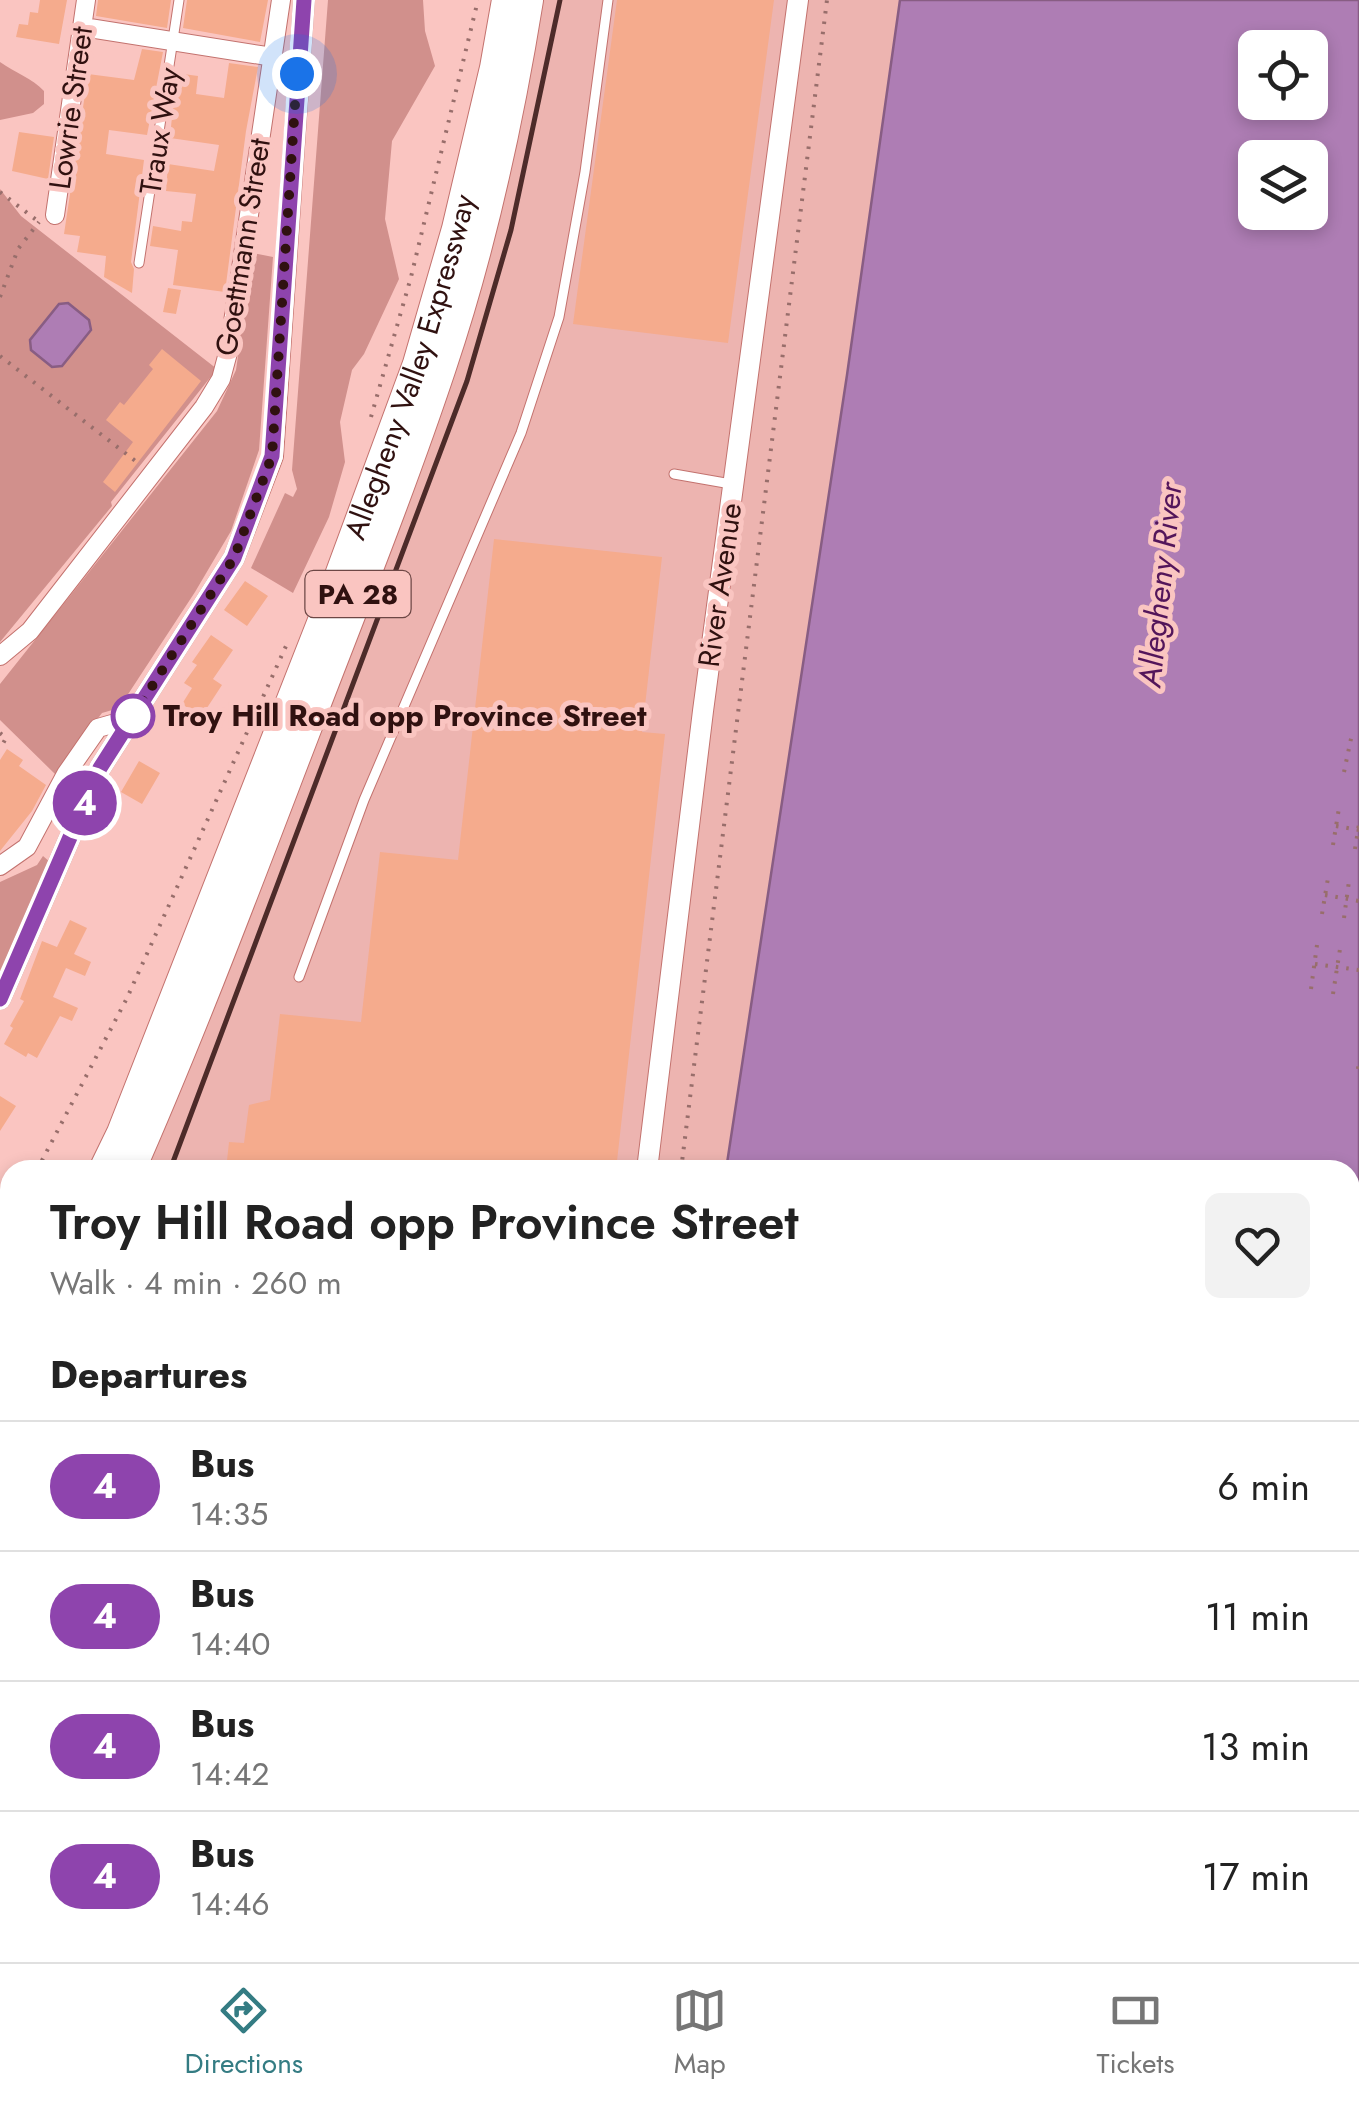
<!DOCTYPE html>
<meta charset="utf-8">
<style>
body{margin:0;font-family:Jost,sans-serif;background:#f2f2f2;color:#222;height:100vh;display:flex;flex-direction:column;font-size:38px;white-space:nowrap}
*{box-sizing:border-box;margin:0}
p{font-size:32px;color:#767676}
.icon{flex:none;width:55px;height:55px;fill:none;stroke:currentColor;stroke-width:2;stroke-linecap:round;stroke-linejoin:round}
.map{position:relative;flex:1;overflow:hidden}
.drawer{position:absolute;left:0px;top:1160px;width:1360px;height:802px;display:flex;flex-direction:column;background:#fff;border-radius:30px 30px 0 0;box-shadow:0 5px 15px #0003}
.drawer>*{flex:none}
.badge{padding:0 20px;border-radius:32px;font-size:35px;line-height:65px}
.fabs{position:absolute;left:1238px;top:30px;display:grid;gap:20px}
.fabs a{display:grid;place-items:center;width:90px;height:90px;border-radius:15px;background:#fff;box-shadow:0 5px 15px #0003;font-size:50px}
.you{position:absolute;width:50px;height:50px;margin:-25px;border:8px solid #fff;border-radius:50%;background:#1a73e8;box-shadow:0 0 0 15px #1a73e833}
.map>.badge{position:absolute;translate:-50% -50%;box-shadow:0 0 0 5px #fff}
h2{padding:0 50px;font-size:38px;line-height:90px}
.round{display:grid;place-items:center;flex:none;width:105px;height:105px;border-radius:15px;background:#f2f2f2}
.summary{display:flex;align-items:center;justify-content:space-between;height:170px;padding:0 50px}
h1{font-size:48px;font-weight:600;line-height:75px}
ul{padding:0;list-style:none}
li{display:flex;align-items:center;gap:30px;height:130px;padding:0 50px;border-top:2px solid #e0e0e0}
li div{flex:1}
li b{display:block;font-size:38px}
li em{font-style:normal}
li .badge{min-width:110px;font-weight:700;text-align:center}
.dock{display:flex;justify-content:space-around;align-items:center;height:140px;border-top:2px solid #e0e0e0;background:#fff;font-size:28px;color:#767676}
.dock a{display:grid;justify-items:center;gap:5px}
.dock .selected{color:#347c83}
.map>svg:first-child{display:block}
</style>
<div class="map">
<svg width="1359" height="1962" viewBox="0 0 1359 1962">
<rect width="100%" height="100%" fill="#fac5c1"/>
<!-- built -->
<path fill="#edb4b0" d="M528 0H900L847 375 726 1170H130Z
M10 1400V1952L661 1953 660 1962H0V1418Z"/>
<!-- green -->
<path fill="#d1908c" d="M328 0H423L425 31 435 66 392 141 385 219 399 279 364 354 352 370 340 422 345 462 329 517 293 593 251 568 285 493 293 497 297 489 292 470Z
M0 62C15 73 32 78 44 91V104L33 113 0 120Z
M0 189 21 216 217 369 111 502 112 506 0 642Z
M253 253 273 257 259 450 231 531 195 592 119 708 102 713 55 774 0 720V684L217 411 236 370Z
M43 856 50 862 0 971V882L37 865Z
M1359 1636V1962H1323L1325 1953 1350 1952V1705Z"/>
<!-- water -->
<path fill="#ae7db4" stroke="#885d83" stroke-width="2.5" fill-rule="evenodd" d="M900 0H1359V1517L1355 1538 1359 1636 1350 1705V1170H726L847 375ZM1255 48H1310V102H1255ZM1255 158H1310V212H1255Z
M68 303 89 320 91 330 62 366 52 367 31 350 30 340 59 304Z
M661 1952H1325V1953L1323 1962H660Z"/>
<!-- building -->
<path fill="#f5ab8d" d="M40 0H67L59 44 16 37 19 24 28 25 30 12 38 13Z
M98 0H171L167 28 96 16Z
M187 0H268L260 42 183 28Z
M617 0H774L728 343 573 324Z
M142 49 163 52 147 135 109 130 106 154 144 160 131 262 134 269 132 293 104 277 106 256 77 252 80 236 64 234 88 74 134 80Z
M229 63 258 67 246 131 225 292 173 285 178 250 150 246 153 226 181 231 182 221 192 222 196 194 166 191 168 164 214 171 219 145 170 138 176 73 198 76 196 94 224 98Z
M19 132 54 137 48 179 12 171Z
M168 288 181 290 176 314 163 312Z
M162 349 201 381 115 492 103 482 133 442 106 420 120 402 124 405 153 369 149 365Z
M494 539 662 557 642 732 665 734 616 1170H226L229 1142 244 1143 249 1105 270 1100 280 1014 361 1022 380 852 458 860Z
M245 581 268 596 247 626 224 610Z
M211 635 233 650 213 679 222 685 201 717 182 704 192 688 184 683 197 665 192 662Z
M7 749 23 760 19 766 46 785 32 811 0 851V760Z
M139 761 160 773 142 804 121 792Z
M70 920 87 928 74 954 91 962 85 976 66 968 53 997 78 1008 72 1021 60 1016 37 1058 28 1053 26 1057 4 1044 13 1028 10 1026 24 1001 20 999 42 941 57 947Z
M0 1096 16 1106 0 1131Z"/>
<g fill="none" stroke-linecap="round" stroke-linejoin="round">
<defs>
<path id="service" d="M139 263 179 0
M674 474 731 484
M299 977 364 800 521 433 559 317 585 172 608 0
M10 1902 5 1915 10 1932
M34 1962 35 1952
M232 1962 233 1952
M452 1962V1952"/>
<path id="minor" d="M83 27 273 57
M55 215 86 0
M0 656 30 631 204 407 221 379 229 349 281 0
M0 866 27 847 66 774 98 728 112 724 124 732
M0 1794 10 1795
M119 1962V1952
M344 1962 345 1952"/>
<path id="tertiary" d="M0 999 100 768 234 558 273 456 304 0
M647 1170 703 711 798 0
M563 1962V1952"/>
<g id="motorway">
<path id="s1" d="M104 1170 122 1133 328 608 418 364 457 229 495 68 507 0"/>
<path d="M130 1170C195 1022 251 872 309 721 354 604 401 487 441 367 481 248 508 124 528 0"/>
<path d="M0 1328 10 1312"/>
<path d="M0 1378 10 1361"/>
<path d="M0 1418 10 1400"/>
<path d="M0 1448 10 1427"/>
<path d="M0 1706 10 1726"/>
</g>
</defs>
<!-- service casing -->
<use href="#service" stroke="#c3726e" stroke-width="11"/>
<!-- minor casing -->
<use href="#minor" stroke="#c3726e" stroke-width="20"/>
<!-- tertiary casing -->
<use href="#tertiary" stroke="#c3726e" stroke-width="22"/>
<!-- motorway casing -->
<use href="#motorway" stroke="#c3726e" stroke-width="32"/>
<!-- path -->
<path stroke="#986e6b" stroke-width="4" stroke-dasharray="2.5 8" stroke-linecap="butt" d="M0 192 39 222
M0 297 18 249 39 222
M0 356 138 463
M371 417 411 277 478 0
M0 733 6 738 0 749
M1344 772 1352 734
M1336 826 1359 830
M1333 845 1339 808
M1355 849 1359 824
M1325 895 1359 901
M1322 914 1328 878
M1344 918 1349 881
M1315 964 1359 970
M1311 989 1317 945
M1333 994 1340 949
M1358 1069 1359 1060
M37 1170 127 998 286 646
M681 1170 827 0
M0 1228 10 1213
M4 1943 7 1947V1962
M603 1962 604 1952"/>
<!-- service -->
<use href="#service" stroke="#fff" stroke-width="9"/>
<!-- minor -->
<use href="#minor" stroke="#fff" stroke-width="18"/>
<!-- tertiary -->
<use href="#tertiary" stroke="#fff" stroke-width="20"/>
<!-- motorway -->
<use href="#motorway" stroke="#fff" stroke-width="30"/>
<!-- rail -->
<path stroke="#4d2b29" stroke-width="5" d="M170 1170 467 381 511 230 560 0
M88 1962 89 1952"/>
</g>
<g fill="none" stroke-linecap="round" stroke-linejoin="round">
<defs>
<path id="line" d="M0 999 100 768 234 558 272 456 304 0"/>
</defs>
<!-- line casing -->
<use href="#line" stroke="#fff" stroke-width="22"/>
<!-- line -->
<use href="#line" stroke="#8e44ad" stroke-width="15"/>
<!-- walk -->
<path stroke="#301110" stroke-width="10" stroke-dasharray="0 18" d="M133 716 234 558 272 456 297 74"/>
</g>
<!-- markers -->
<circle fill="#fff" stroke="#8e44ad" stroke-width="5" cx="133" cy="716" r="20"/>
<g text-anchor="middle" stroke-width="10" stroke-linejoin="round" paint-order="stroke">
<!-- shield labels -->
<rect fill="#fac5c1" stroke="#6d4745" stroke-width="2.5" x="305.5" y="571" width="105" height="46" rx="8"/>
<g font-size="28" font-weight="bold" fill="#301110">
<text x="358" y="604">PA 28</text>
</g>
<!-- street labels -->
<g font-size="30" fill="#301110" stroke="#fac5c1">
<text transform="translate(71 108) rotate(-82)" y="10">Lowrie Street</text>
<text transform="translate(160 131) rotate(-81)" y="10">Traux Way</text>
<text transform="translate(243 247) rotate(-81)" y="10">Goettmann Street</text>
<text dy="10" stroke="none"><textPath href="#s1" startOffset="860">Allegheny Valley Expressway</textPath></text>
<text transform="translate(720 585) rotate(-82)" y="10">River Avenue</text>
</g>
<!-- stop labels -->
<g font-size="30" font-weight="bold" fill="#301110" stroke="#fac5c1" text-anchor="start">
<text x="163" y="726">Troy Hill Road opp Province Street</text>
</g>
<!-- water labels -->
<g font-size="32" font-style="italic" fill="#53155a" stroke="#fac5c1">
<text transform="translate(1160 585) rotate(-84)" y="11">Allegheny River</text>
</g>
</g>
</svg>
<div class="fabs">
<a><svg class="icon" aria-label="locate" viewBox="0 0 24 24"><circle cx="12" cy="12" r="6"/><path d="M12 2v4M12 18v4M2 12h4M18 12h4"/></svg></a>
<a><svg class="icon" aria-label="layers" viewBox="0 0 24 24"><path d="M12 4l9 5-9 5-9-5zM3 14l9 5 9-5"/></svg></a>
</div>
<div class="you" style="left:297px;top:74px"></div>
<b class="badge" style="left:85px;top:803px;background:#8e44ad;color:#fff">4</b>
<section class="drawer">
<div class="summary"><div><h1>Troy Hill Road opp Province Street</h1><p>Walk · 4 min · 260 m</p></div><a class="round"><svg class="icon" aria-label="heart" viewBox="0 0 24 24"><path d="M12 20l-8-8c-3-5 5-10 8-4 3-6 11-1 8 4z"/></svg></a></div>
<h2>Departures</h2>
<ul>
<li><span class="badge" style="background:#8e44ad;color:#fff">4</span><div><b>Bus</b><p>14:35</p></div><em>6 min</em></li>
<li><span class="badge" style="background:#8e44ad;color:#fff">4</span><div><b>Bus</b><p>14:40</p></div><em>11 min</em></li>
<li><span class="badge" style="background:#8e44ad;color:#fff">4</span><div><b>Bus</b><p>14:42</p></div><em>13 min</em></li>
<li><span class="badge" style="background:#8e44ad;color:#fff">4</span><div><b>Bus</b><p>14:46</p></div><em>17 min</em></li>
</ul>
</section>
</div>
<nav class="dock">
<a class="selected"><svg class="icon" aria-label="directions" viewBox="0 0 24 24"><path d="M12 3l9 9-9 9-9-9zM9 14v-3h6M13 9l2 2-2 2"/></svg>Directions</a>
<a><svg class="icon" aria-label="map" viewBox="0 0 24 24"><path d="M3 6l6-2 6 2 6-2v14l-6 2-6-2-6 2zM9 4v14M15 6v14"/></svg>Map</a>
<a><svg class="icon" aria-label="tickets" viewBox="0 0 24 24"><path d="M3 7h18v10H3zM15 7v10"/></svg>Tickets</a>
</nav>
